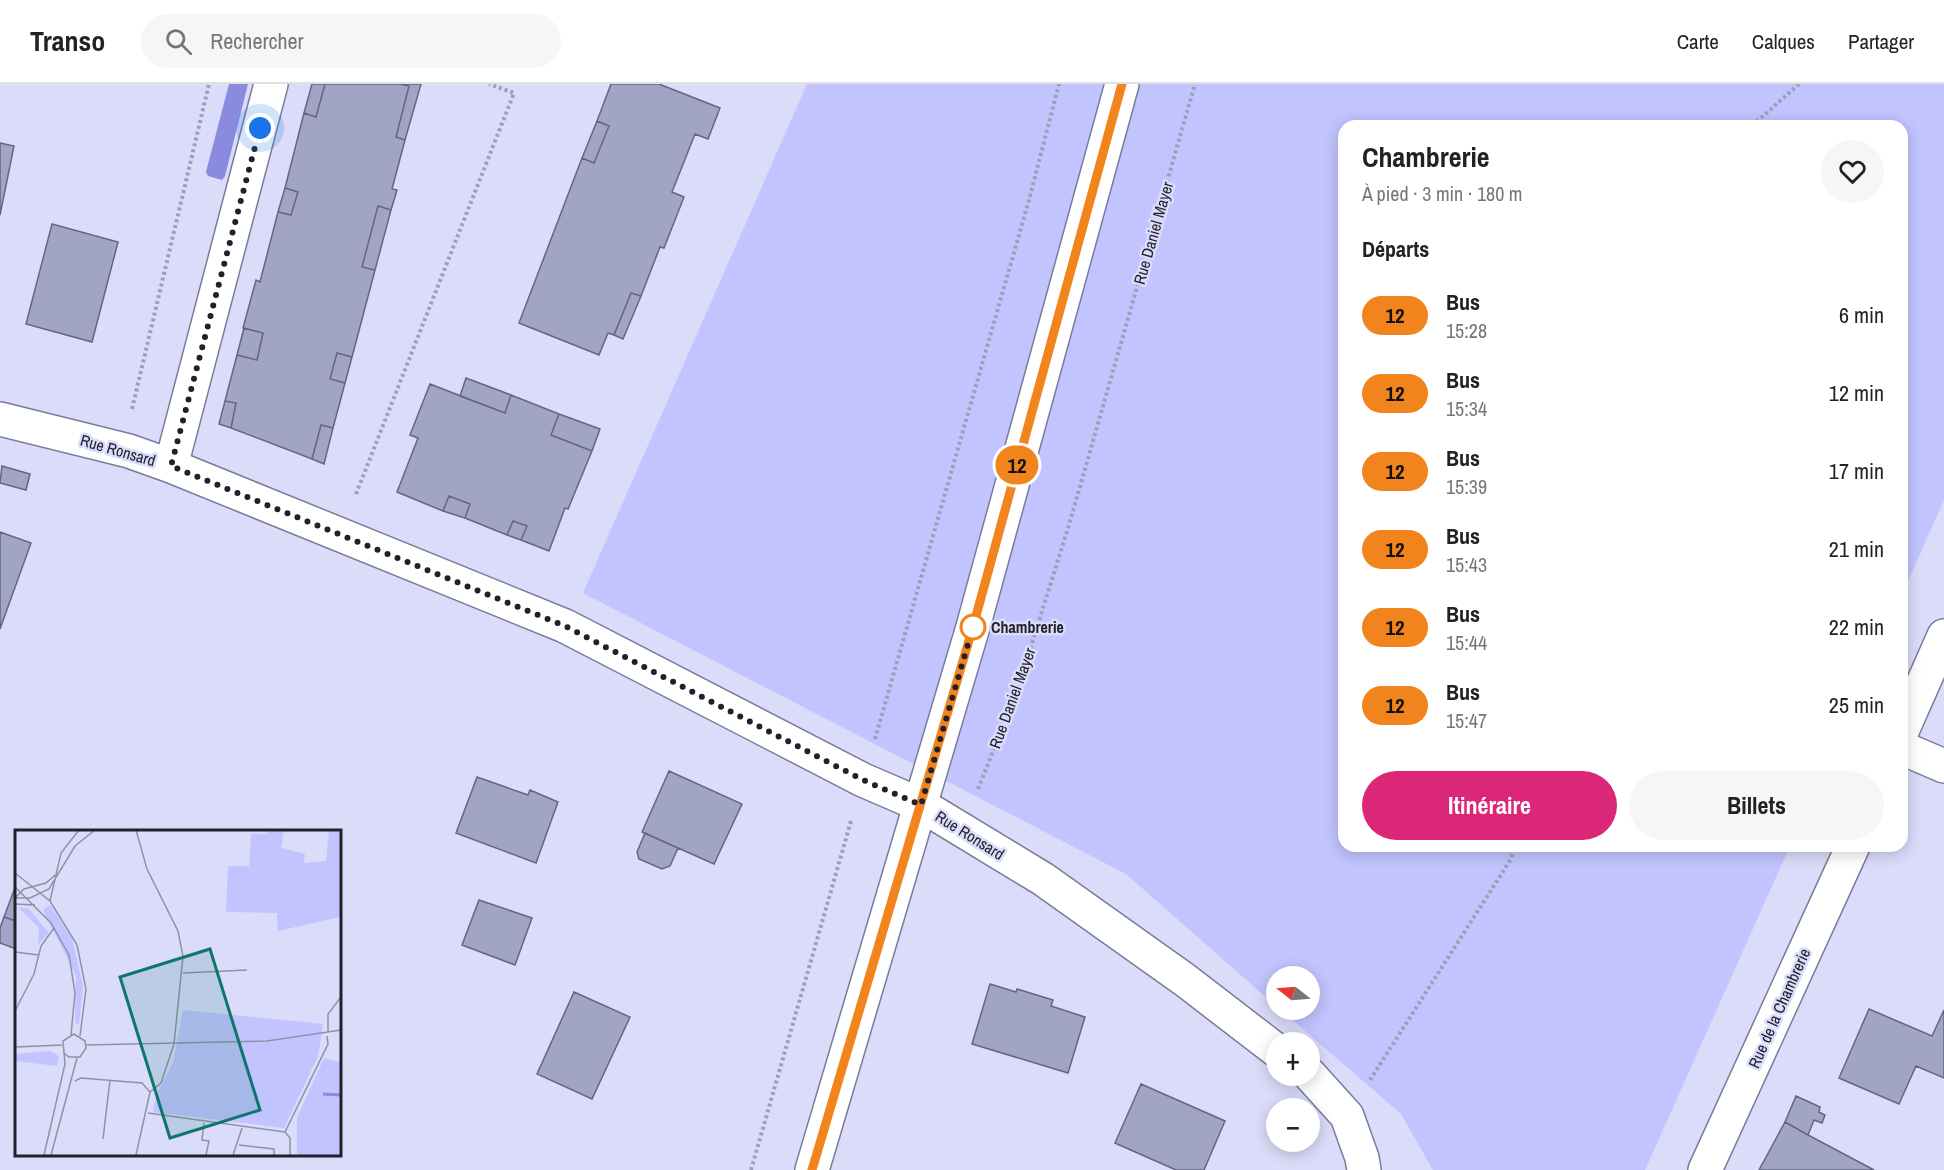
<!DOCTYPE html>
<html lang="fr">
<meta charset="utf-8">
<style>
body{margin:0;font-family:"Archivo Narrow",sans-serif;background:#f6f6f6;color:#222;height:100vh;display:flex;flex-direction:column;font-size:22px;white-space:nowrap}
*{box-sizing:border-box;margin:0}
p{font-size:20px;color:#767676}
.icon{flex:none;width:33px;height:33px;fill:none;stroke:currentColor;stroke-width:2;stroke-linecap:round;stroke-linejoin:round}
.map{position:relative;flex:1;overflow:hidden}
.drawer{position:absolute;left:1338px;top:36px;width:570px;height:732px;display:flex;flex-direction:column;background:#fff;border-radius:18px;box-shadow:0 3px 15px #0003}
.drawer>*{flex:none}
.badge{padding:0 12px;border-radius:20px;font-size:21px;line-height:39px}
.needle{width:39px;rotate:287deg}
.controls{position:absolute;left:1266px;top:882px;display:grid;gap:12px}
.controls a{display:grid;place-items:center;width:54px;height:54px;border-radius:50%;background:#fff;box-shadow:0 3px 15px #0003;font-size:30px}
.you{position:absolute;width:30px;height:30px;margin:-15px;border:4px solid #fff;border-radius:50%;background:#1a73e8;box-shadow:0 0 0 9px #1a73e833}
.map>.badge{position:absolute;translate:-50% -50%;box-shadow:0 0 0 3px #fff}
h2{padding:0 24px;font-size:22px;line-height:54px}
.round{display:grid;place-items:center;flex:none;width:63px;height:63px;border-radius:32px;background:#f6f6f6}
.overview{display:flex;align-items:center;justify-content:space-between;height:102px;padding:0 24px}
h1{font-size:28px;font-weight:700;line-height:45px}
.primary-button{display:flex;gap:12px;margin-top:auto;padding:12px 24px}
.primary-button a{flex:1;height:69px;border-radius:36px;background:#db2777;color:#fff;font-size:24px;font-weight:700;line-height:69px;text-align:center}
.primary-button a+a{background:#f6f6f6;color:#222}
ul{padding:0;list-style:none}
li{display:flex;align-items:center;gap:18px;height:78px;padding:0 24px}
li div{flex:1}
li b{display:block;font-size:22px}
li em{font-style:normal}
li .badge{min-width:66px;font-weight:700;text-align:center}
header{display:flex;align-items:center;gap:36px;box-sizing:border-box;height:84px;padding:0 30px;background:#fff;border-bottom:2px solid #e0e0e0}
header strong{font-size:28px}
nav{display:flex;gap:33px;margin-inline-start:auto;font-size:21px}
.search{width:420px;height:54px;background:#f6f6f6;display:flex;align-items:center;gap:15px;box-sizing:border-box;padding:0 21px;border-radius:33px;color:#767676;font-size:22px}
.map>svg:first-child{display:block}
</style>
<header>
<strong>Transo</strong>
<div class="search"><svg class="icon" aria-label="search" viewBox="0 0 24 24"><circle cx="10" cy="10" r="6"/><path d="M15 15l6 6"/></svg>Rechercher</div>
<nav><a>Carte</a><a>Calques</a><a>Partager</a></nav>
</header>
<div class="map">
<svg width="1944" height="1086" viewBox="0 0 1944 1086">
<rect width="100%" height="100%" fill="#dadcf9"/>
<!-- green -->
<path fill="#c1c4fe" d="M807 0H1944V416L1902 510V42H1344V762H1790L1645 1086H1433L1401 1030 1281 926H1310V892H1276V922L1126 790 583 509Z"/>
<!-- water -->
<path fill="#8a8ade" d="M229 0H248L225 92 222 96 208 92 206 88Z"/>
<!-- building -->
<path fill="#a2a4c6" stroke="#646584" stroke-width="1.5" d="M312 0H325L316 33 304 29Z
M325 0H400L409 2 396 53 405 56 392 105 397 106 391 126 378 122 362 183 375 186 352 273 337 269 330 295 345 299 333 344 321 341 312 375 231 344 236 319 225 317 237 271 257 276 263 249 243 244 256 196 260 198 278 128 291 131 298 108 285 104 304 29 316 33Z
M400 0H421L405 56 396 53 409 2Z
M611 0H659L720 24 708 55 695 50 672 108 684 113 664 164 660 163 641 212 631 209 614 251 608 249 599 271 519 239 582 74 594 79 609 42 597 37Z
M597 37 609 42 594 79 582 74Z
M0 59 14 62 0 131Z
M285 104 298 108 291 131 278 128Z
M378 122 391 126 375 186 362 183Z
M52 140 118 158 92 258 26 240Z
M631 209 641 212 623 255 614 251Z
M244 244 263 249 257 276 237 271Z
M337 269 352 273 345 299 330 295Z
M466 294 511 311 505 329 460 312Z
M430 300 505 329 511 311 559 330 551 351 592 367 568 425 565 424 549 467 521 456 527 442 513 437 507 451 465 434 470 420 449 412 443 427 397 408 418 354 410 351Z
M225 317 236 319 231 344 219 340Z
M559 330 600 345 592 367 551 351Z
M321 341 333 344 324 380 312 375Z
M2 382 30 390 26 406 0 399Z
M449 412 470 420 465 434 443 427Z
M513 437 527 442 521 456 507 451Z
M0 448 31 459 0 545Z
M669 687 742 720 714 780 642 748Z
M477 693 528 711 530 706 558 718 536 779 456 749Z
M645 749 678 764 670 782 662 785 639 775 637 768Z
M16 801V837L4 833Z
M479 816 532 834 515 881 462 861Z
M4 833 16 837V865L0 859V844Z
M990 900 1016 908 1017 905 1053 916 1051 922 1085 933 1068 989 972 960Z
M574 908 630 933 592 1015 537 990Z
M1869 925 1932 952 1944 926V994L1916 982 1899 1020 1839 994Z
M1141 1000 1225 1037 1204 1086H1176L1115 1059Z
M1796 1012 1820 1023 1819 1028 1825 1031 1822 1039 1814 1036 1808 1051 1785 1038Z
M1785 1038 1808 1051 1874 1086H1759Z"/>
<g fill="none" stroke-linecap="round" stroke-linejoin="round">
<defs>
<path id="street" d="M0 335 129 367 171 382 565 542 863 696 921 721 1043 795 1185 896 1276 966
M171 382 271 0
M1902 647 1944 552
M1902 664 1944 682
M1310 991 1347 1032 1362 1074 1364 1086
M1705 1086 1853 762"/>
<path id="secondary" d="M812 1086 973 543 1122 0"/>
</defs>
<!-- street casing -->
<use href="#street" stroke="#797b9b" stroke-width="36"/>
<!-- secondary casing -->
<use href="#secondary" stroke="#797b9b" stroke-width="36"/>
<!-- path -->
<path stroke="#9e9fb7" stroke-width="4" stroke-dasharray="3 3" stroke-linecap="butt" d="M1752 42 1799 0
M132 325 209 0
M356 410 514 9 489 0
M875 655 1029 116 1059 0
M978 705 1017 607 1069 441 1195 0
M1370 996 1511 775 1515 762
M751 1086 851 737"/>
<!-- street -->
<use href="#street" stroke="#fff" stroke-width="33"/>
<!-- secondary -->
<use href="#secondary" stroke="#fff" stroke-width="33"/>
</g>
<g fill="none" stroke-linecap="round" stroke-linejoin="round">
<defs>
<path id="line" d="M812 1086 973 543 1122 0"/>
</defs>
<!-- line casing -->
<use href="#line" stroke="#fff" stroke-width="14"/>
<!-- line -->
<use href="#line" stroke="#f1841d" stroke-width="9"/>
<!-- walk -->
<path stroke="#21212e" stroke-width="6" stroke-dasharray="0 10.8" d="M260 44 171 382 565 542 863 696 921 721 973 543"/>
</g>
<!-- markers -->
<circle fill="#fff" stroke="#f1841d" stroke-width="3" cx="973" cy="543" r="12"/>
<g text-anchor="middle" stroke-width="5" stroke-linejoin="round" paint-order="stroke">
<!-- street labels -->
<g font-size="16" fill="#21212e" stroke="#dadcf9">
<text transform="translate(1153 149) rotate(-74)" y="6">Rue Daniel Mayer</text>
<text transform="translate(118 366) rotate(16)" y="6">Rue Ronsard</text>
<text transform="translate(1012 614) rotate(-70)" y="6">Rue Daniel Mayer</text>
<text transform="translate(970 751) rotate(32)" y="6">Rue Ronsard</text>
<text transform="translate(1779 924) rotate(-66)" y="6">Rue de la Chambrerie</text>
</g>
<!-- stop labels -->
<g font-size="16" font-weight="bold" fill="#21212e" stroke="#dadcf9" text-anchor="start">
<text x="991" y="549">Chambrerie</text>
</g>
</g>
<!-- overview -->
<g transform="translate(15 746)">
<rect width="326" height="326" fill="#dadcf9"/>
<path d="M253 0H269L266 18 290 24 289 33 311 31 314 0H325V87L263 101 262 83 211 82 213 36H234L236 4H252ZM35 75 57 109 68 156 64 194 60 193 61 146 28 80ZM3 77 14 79 34 103 23 114 24 98ZM168 180 308 194 303 226 269 298 138 282 141 266 158 232ZM35 221 44 226 42 236 0 231V224ZM309 228 325 232V325H282V288Z" fill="#c1c4fe"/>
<path fill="none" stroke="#8a8ade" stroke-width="3" d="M308 264 326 265"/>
<path fill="none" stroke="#9091a8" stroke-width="1.5" d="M121 0 132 39 163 101 168 126 159 214 146 253 135 262M0 43 35 71 62 115 71 159 65 206M0 57 36 93 54 125 60 163 56 205M0 68 9 59 31 53 40 45M0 68H15L34 59 60 16 80 0M35 71 46 23 64 0M0 74 20 75M0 122 24 125M168 143 232 140M0 181 19 144 26 116 39 98M313 202V184L326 167M71 215 252 211 326 200M0 217 47 215M60 251 66 248 127 253 135 262M133 283 270 302 313 214 312 206M189 293 187 310 194 311 191 325M270 302 275 308V325M88 309 95 250M224 315 259 319V325M29 325 50 234 48 211 59 204 70 211 71 218 65 227H54L49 223M36 325 62 228M121 325 135 262M218 325 227 298"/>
<path fill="#0f766e" fill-opacity="0.15" stroke="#0f766e" stroke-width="3" d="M195 119 245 280 155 308 105 147Z"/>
<rect width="326" height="326" fill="none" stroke="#21212e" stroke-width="3"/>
</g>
</svg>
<div class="controls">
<a><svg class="needle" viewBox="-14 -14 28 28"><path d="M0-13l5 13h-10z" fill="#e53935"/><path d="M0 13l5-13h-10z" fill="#767676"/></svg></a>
<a>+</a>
<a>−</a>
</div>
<div class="you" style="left:260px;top:44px"></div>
<b class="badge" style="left:1017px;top:381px;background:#f1841d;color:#111">12</b>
<section class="drawer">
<div class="overview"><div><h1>Chambrerie</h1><p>À pied · 3 min · 180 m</p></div><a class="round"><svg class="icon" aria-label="heart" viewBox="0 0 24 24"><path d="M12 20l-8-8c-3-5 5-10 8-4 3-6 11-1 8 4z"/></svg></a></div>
<h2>Départs</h2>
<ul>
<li><span class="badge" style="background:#f1841d;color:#111">12</span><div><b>Bus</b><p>15:28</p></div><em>6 min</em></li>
<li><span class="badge" style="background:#f1841d;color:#111">12</span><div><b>Bus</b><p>15:34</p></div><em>12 min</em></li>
<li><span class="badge" style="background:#f1841d;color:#111">12</span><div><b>Bus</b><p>15:39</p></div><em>17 min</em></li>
<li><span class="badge" style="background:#f1841d;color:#111">12</span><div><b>Bus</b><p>15:43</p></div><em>21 min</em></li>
<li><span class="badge" style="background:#f1841d;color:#111">12</span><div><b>Bus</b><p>15:44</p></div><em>22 min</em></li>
<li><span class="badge" style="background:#f1841d;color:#111">12</span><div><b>Bus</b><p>15:47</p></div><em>25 min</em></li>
</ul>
<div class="primary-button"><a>Itinéraire</a><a>Billets</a></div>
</section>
</div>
